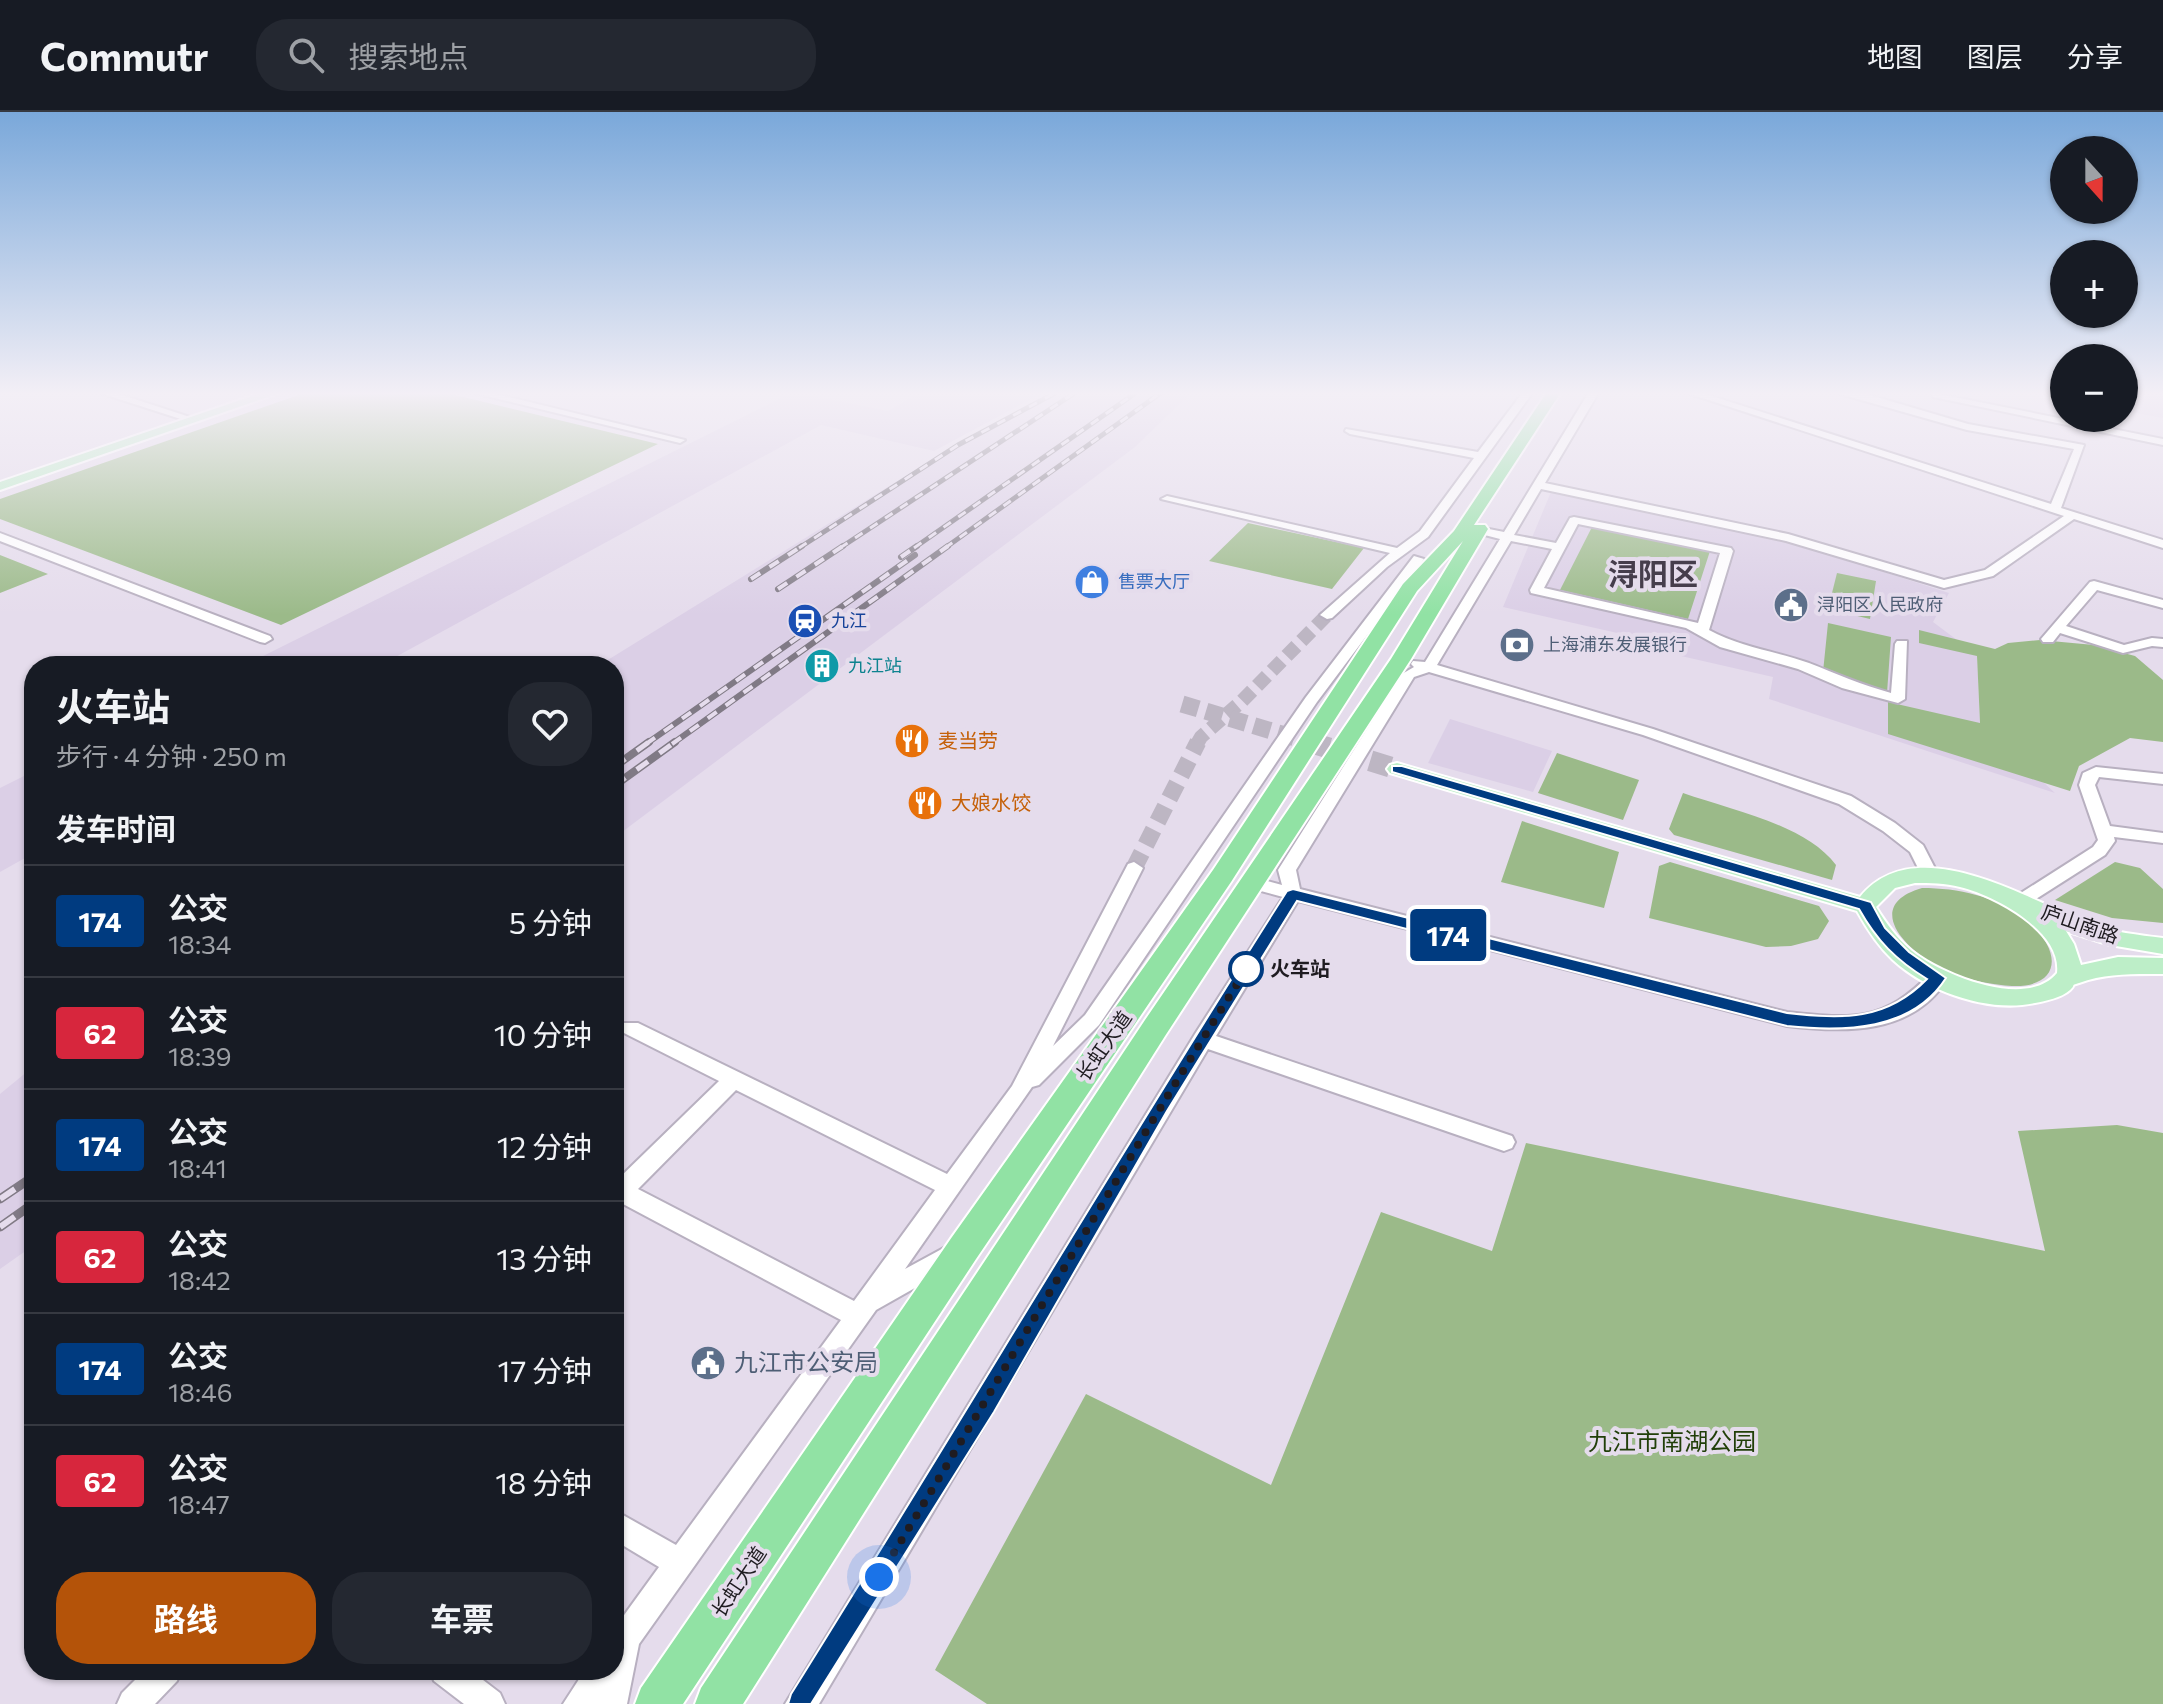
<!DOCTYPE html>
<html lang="zh">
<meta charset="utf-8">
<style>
body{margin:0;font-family:Commissioner,"Noto Sans SC",sans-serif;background:#242831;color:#f1f3f6;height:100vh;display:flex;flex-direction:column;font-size:30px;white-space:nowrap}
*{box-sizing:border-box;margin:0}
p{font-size:26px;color:#9ea1a6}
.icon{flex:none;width:44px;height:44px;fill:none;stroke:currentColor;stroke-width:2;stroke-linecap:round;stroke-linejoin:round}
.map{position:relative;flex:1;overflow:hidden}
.panel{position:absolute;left:24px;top:544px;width:600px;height:1024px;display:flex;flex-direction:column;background:#171b24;border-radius:32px;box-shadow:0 2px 6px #0004}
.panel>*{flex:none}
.badge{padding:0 16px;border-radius:6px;font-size:28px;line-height:52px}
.needle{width:52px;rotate:159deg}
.fabs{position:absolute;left:2050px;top:24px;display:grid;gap:16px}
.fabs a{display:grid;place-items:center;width:88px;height:88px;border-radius:50%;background:#171b24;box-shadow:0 2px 6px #0004;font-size:40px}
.you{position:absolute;width:40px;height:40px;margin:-20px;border:6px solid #fff;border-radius:50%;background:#1a73e8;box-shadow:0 0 0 12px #1a73e833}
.map>.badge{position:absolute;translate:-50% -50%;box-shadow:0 0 0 4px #fff}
h2{padding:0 32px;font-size:30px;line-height:72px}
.round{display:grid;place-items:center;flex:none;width:84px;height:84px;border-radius:32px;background:#242831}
.overview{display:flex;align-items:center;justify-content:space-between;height:136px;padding:0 32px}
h1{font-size:38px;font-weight:700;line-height:60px}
.primary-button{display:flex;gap:16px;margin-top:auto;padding:16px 32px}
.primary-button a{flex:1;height:92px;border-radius:32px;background:#b45309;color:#fff;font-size:32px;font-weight:700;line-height:92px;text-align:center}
.primary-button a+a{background:#242831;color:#f1f3f6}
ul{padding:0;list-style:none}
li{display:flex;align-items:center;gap:24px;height:112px;padding:0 32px;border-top:2px solid #363941}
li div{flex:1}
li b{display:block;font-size:30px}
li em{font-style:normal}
li .badge{min-width:88px;font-weight:700;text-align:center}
header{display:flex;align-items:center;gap:48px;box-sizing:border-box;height:112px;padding:0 40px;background:#171b24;border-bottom:2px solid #363941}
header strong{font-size:38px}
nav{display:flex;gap:44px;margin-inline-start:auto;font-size:28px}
.search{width:560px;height:72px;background:#242831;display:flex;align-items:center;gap:20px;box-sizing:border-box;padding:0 28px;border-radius:32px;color:#9ea1a6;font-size:30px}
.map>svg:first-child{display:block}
</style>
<header>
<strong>Commutr</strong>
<div class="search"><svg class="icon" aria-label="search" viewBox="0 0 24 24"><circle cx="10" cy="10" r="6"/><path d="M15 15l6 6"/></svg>搜索地点</div>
<nav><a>地图</a><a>图层</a><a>分享</a></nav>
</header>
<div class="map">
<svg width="2163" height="1592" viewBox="0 0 2163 1592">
<rect width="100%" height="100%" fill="#e5dcec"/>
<!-- built -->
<path fill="#dbcfe6" d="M793 280 888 299 921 280H1044L934 339 821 313 379 554H243Z
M1053 280H1192L1135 335 614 726V554H598L920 355Z
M2124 280H2163V306L2124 299Z
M1551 380 1794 431 1949 481 1933 510 1977 543 1980 612 2055 681 1769 587 1773 565 1646 536 1648 528 1503 495Z
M1450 607 1552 639 1533 680 1428 651Z
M34 659V741L0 760V676Z
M34 954V1133L0 1157V982Z"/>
<!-- green -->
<path fill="#9bba89" d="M307 280H443L658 332 281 513 0 407V387Z
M1248 411 1364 436 1332 477 1209 449Z
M1592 415 1710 439 1688 507 1560 478Z
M0 443 48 462 0 481Z
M1837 461 1876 469 1870 507 1828 497Z
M1828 511 1891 525 1887 581 1823 560Z
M1919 518 1995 537 2008 531 2040 528 2094 533 2135 544 2163 568V630L2130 626 2079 654 2070 679 1888 622V590L1980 611 1977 544 1919 531Z
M1557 641 1639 668 1623 708 1538 681Z
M1683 681C1731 698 1805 712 1836 753L1832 768 1674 723 1669 717Z
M1522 709 1619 740 1604 796 1501 770Z
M1670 750 1819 794 1829 809 1818 827 1791 834 1766 835 1649 806 1659 754Z
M2115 750 2140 756 2163 777V811L2112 806 2055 788Z
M1922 776C1958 776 1996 784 2025 807 2067 841 2060 881 2001 873 1977 870 1953 864 1932 851 1899 831 1867 792 1922 776Z
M2117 1013 2163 1021V1592H987L935 1558 1086 1282 1271 1373 1381 1100 1492 1139 1526 1031 2045 1139 2018 1019Z"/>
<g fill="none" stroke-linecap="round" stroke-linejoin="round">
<!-- minor-tunnel-far1 -->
<path stroke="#bdb6c3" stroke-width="14" stroke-dasharray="14 7" stroke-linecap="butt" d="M1197 632 1201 625 1242 589 1327 503"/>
<!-- minor-tunnel -->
<path stroke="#bdb6c3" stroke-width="17" stroke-dasharray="17 9" stroke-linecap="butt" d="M1134 756 1198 630"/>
<!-- major-tunnel-far1 -->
<path stroke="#bdb6c3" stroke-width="17" stroke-dasharray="17 8" stroke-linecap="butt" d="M1182 592 1315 632"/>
<!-- major-tunnel -->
<path stroke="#bdb6c3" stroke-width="21" stroke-dasharray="21 11" stroke-linecap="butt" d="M1309 630 1397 657"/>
<defs>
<path id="minor" d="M97 280H113L199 308 190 310Z
M470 280H488L685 328 680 331Z
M1523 280H1533L1428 425 1387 455 1332 506 1327 507 1320 503 1390 441 1161 387 1167 384 1397 436 1420 419 1474 346 1350 322 1345 319 1346 317 1478 340Z
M1589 280H1599L1545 371 1788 422 1944 468 1985 458 2064 404 1684 280H1699L2051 392 2074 337 1967 318 1833 280 1863 281 1968 312 2084 333 2061 396 2163 428V436L2074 407 1993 464 1944 476 1786 429 1541 377 1514 423 1556 431 1570 406 1574 405 1731 436 1733 439 1709 518C1740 535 1775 539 1809 551 1837 562 1862 573 1891 581L1895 532 1897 529H1907L1905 587 1898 591 1842 576 1798 557 1720 535 1686 516 1531 481 1530 478 1552 437 1511 429 1437 553 1653 617 1851 684 1895 711 1923 733 1939 764 1936 768H1924L1910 740 1883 719 1839 692 1643 623 1429 560 1414 565 1296 758 1300 777 1787 900C1852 907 1883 911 1931 861H1945L1948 866C1913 923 1845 921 1787 914L1298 789 1216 924 1512 1024 1515 1030 1512 1036 1504 1039 1208 937 819 1592H785L1195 922 1283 785 1246 775 1243 771 1252 765 1282 773 1278 758 1402 562 1414 555 1411 552 1413 549 1425 550 1500 427 1458 416 1464 412 1504 420ZM1578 412 1720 441 1698 511 1544 476Z
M1929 280 2163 327V333L1933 285Z
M0 421 270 524 272 527 265 531 260 530 0 429Z
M1414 444 1424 447 1317 590 1099 913 1039 973 1032 975 905 1157 951 1132 959 1135 963 1143 959 1151 876 1198 639 1532 627 1592H563L585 1558H614V1517L659 1455 614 1428V1398L676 1433 841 1208 623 1092 614 1096V1071L719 969 624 921 621 916 624 911H638L947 1062 1012 974 1128 752 1134 750 1143 756 1053 934 1085 903 1306 585ZM736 978 935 1078 854 1189 638 1077Z
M2094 469 2163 488V496L2097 478 2066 514 2124 533 2152 526 2163 527V535L2152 534 2123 541 2060 521 2053 530H2043L2041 527 2090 470Z
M2096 655 2163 662V672L2099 665 2095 673 2110 714 2163 721V731L2114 725 2115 729 2105 743 2025 794H2013L2010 790 2013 786 2093 735 2098 728 2079 673 2083 661Z
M145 1558H181L177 1569 155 1592H117L122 1581Z
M430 1558H470L500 1581 505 1592H464L434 1569Z"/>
<path id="major" d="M264 280H282L0 378V370Z
M1397 651 1860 785C1916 716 2028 788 2090 812 2113 820 2138 823 2163 826V842L2110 833 2066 819 2074 832 2081 853 2118 845 2163 846V862C2134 862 2106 861 2079 871 2069 874 2077 872 2070 878 2061 886 2046 889 2035 891 1989 901 1928 880 1893 848 1878 834 1867 817 1857 799L1390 661 1387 657 1390 653ZM1915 771C1930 771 1945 771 1960 775 1994 783 2062 819 2057 861 2027 898 1942 863 1912 839 1897 827 1886 811 1876 795L1895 776Z"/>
<path id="highway" d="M1547 280H1561L1474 413H1485L1488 417 1411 547 1165 924 743 1592H695L701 1576 1145 908 1391 547 1463 429 1417 479 1231 770 976 1147 683 1592H635L641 1576 952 1125 1213 758 1403 472 1454 419Z"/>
</defs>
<!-- minor casing -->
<use href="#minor" stroke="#b8b0c0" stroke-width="4"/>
<!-- major casing -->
<use href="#major" stroke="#fff" stroke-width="4"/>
<!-- highway casing -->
<use href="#highway" stroke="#fff" stroke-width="4"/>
<!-- minor -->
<use href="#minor" fill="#fff" fill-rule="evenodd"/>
<!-- major -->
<use href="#major" fill="#bdeec8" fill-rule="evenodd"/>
<!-- highway -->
<use href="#highway" fill="#91e2a4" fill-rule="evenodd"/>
<defs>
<path id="rail-far3" d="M799 436 958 333 1057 280
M840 436 1076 280
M914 436 1137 280
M945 436 1162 280"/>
<path id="rail-far2" d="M901 445 917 434
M751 467 802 434
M778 477 843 434
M646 632 915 443
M672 632 948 434"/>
<path id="rail-far1" d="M614 655 649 630
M614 674 675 630"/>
<path id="rail" d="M0 1087 34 1064
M0 1115 34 1091"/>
</defs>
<!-- rail-far3 casing -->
<use href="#rail-far3" stroke="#807a85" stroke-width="5"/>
<!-- rail-far2 casing -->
<use href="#rail-far2" stroke="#807a85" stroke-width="6"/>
<!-- rail-far1 casing -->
<use href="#rail-far1" stroke="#807a85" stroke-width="8"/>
<!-- rail casing -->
<use href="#rail" stroke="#807a85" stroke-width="9"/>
<!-- rail-far3 -->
<use href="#rail-far3" stroke="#e5dcec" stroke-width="3" stroke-dasharray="9" stroke-linecap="butt"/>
<!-- rail-far2 -->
<use href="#rail-far2" stroke="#e5dcec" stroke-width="4" stroke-dasharray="11" stroke-linecap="butt"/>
<!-- rail-far1 -->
<use href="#rail-far1" stroke="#e5dcec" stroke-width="5" stroke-dasharray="14" stroke-linecap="butt"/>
<!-- rail -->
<use href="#rail" stroke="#e5dcec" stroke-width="6" stroke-dasharray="18" stroke-linecap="butt"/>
</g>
<!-- sky -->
<linearGradient id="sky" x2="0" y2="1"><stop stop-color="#7aa8da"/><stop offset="0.56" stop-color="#f3eff6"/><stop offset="1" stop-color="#f3eff6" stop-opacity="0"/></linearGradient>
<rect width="2163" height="503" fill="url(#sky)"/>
<!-- line -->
<path fill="#003b80" stroke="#fff" stroke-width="2" d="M1392 654H1402L1871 790 1885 816 1909 840 1946 866C1912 919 1844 920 1787 914L1297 789 1167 999 994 1300 811 1592H788L791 1582C958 1315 1118 1044 1287 779L1293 777 1787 901C1843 907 1886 909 1927 867 1896 848 1877 829 1859 797L1392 660Z"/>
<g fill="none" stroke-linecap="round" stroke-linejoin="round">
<!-- walk -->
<path stroke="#1f1c21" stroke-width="8" stroke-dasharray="0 14.4" d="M879 1465C1003 1263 1120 1056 1248 855L1246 857"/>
</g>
<!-- icons -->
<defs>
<symbol id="shop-disc" viewBox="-11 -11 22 22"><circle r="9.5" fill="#3f7fe0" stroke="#e5dcec"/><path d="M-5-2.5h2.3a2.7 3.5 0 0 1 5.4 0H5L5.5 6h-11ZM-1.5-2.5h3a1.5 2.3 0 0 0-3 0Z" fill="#fff"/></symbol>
<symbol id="civic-disc" viewBox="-11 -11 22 22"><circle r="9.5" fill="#5c6f8a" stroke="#e5dcec"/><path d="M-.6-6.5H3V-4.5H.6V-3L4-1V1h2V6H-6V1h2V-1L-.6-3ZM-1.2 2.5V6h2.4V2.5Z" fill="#fff"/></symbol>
<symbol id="station-disc" viewBox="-11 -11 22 22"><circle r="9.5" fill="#1a4fb4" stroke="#e5dcec"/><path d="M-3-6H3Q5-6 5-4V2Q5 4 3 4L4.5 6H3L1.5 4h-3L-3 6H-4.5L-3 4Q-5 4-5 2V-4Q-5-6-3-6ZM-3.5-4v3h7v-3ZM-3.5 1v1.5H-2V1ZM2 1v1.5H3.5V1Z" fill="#fff"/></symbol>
<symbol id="bank-disc" viewBox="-11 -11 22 22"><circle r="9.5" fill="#5c6f8a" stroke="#e5dcec"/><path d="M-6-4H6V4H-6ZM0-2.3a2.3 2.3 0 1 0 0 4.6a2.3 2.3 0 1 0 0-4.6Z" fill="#fff"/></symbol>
<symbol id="building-disc" viewBox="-11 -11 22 22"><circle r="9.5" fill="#0f9aa8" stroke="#e5dcec"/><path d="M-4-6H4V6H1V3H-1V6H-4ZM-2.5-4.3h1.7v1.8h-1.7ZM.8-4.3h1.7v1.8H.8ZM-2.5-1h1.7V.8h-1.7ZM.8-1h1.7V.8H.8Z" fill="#fff"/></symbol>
<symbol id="restaurant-disc" viewBox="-11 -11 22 22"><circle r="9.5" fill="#e8710a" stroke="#e5dcec"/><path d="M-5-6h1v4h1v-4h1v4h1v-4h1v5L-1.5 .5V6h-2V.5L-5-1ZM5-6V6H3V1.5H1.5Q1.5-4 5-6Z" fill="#fff"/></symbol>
</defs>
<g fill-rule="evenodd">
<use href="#shop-disc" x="1072" y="450" width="40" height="40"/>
<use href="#civic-disc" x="1771" y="473" width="40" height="40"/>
<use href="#station-disc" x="785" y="489" width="40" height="40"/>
<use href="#bank-disc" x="1497" y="513" width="40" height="40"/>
<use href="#building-disc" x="802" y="534" width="40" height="40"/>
<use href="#restaurant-disc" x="892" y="609" width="40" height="40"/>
<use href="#restaurant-disc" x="905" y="671" width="40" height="40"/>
<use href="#civic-disc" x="688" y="1231" width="40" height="40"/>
</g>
<!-- markers -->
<circle fill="#fff" stroke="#003b80" stroke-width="4" cx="1246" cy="857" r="16"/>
<g text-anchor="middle" stroke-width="8" stroke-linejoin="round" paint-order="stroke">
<!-- far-shop labels -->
<g font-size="18" fill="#366cbe" stroke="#e5dcec" text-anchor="start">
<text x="1118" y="476">售票大厅</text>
</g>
<!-- far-service labels -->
<g font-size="18" fill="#4e5e75" stroke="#e5dcec" text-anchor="start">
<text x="1817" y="499">浔阳区人民政府</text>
<text x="1543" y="539">上海浦东发展银行</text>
</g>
<!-- far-transit labels -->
<g font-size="18" fill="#164399" stroke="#e5dcec" text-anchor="start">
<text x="831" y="515">九江</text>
</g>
<!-- far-culture labels -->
<g font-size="18" fill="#0d838f" stroke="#e5dcec" text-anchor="start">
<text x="848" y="560">九江站</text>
</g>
<!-- food labels -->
<g font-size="20" fill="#c56008" stroke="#e5dcec" text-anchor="start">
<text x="938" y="636">麦当劳</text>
<text x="951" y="698">大娘水饺</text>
</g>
<!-- street labels -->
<g font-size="20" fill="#1f1c21" stroke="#e5dcec">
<text transform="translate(2080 812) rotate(19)" y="7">庐山南路</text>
<text transform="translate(1104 934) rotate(-55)" y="7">长虹大道</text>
<text transform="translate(739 1470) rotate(-56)" y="7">长虹大道</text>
</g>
<!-- stop labels -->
<g font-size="20" font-weight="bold" fill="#1f1c21" stroke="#e5dcec" text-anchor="start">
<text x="1270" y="864">火车站</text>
</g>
<!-- near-service labels -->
<g font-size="24" fill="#4e5e75" stroke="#e5dcec" text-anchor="start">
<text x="734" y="1259">九江市公安局</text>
</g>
<!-- near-park labels -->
<g font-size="24" fill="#213f09" stroke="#e5dcec">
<text x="1672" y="1338">九江市南湖公园</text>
</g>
<!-- far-town labels -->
<g font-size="30" font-weight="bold" fill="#463e4c" stroke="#e5dcec">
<text x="1653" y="473">浔阳区</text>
</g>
</g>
</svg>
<div class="fabs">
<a><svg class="needle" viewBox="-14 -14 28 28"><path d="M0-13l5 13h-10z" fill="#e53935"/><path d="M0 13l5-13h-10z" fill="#9ea1a6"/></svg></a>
<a>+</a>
<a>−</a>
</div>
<div class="you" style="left:879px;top:1465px"></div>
<b class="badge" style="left:1448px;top:823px;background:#003b80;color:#fff">174</b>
<section class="panel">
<div class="overview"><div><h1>火车站</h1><p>步行 · 4 分钟 · 250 m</p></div><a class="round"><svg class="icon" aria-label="heart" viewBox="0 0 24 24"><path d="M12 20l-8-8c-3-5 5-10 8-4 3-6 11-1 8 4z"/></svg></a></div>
<h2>发车时间</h2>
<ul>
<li><span class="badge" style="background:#003b80;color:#fff">174</span><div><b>公交</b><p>18:34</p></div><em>5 分钟</em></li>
<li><span class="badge" style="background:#d7263d;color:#fff">62</span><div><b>公交</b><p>18:39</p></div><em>10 分钟</em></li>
<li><span class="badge" style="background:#003b80;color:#fff">174</span><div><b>公交</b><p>18:41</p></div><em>12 分钟</em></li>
<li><span class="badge" style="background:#d7263d;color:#fff">62</span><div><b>公交</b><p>18:42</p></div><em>13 分钟</em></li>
<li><span class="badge" style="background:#003b80;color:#fff">174</span><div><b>公交</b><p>18:46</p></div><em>17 分钟</em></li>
<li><span class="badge" style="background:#d7263d;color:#fff">62</span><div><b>公交</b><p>18:47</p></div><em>18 分钟</em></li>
</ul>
<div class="primary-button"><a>路线</a><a>车票</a></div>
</section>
</div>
